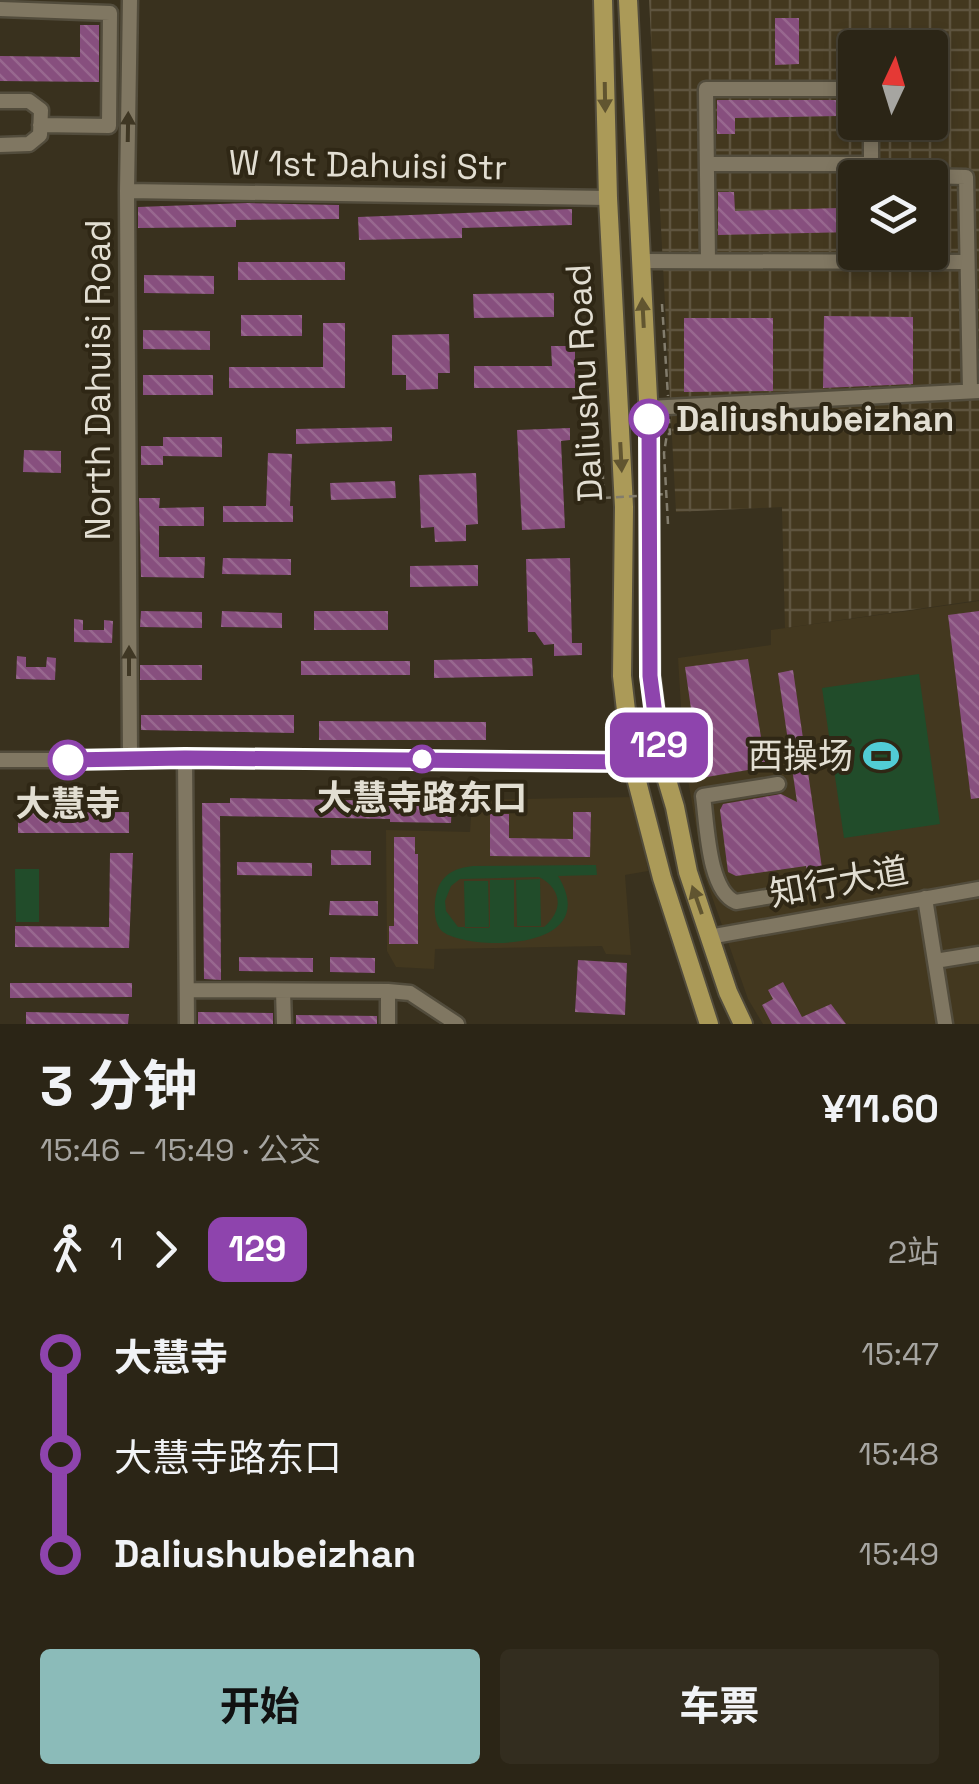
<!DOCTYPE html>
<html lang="zh">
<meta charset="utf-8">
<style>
body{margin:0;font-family:"Space Grotesk","Noto Sans SC",sans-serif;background:#332d1f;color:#f1f3f6;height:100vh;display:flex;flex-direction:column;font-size:38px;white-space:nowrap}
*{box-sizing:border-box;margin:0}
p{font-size:32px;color:#a6a5a1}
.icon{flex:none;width:55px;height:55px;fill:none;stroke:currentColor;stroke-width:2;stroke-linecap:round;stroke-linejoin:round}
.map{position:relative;height:1024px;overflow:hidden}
.details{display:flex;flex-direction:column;background:#2b2516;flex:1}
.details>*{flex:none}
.badge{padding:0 20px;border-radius:15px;font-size:35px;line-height:65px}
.needle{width:65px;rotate:4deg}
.buttons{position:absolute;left:838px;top:30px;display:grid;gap:20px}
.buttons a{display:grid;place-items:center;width:110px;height:110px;border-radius:10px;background:#2b2516;box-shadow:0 5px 15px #0003,0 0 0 2px #474235;font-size:50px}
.map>.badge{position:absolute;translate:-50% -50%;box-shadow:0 0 0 5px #fff}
.legs{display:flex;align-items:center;gap:15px;height:110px;padding:0 40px;font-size:32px}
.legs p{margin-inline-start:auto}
.head{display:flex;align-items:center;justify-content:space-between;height:170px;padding:0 40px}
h1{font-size:55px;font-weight:700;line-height:75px}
.primary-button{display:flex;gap:20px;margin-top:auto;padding:20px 40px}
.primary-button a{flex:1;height:115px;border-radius:10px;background:#8bbbb9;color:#111;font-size:40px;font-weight:700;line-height:115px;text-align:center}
.primary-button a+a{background:#332d1f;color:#f1f3f6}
ul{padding:0 40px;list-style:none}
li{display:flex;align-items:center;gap:35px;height:100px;font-size:38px}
li i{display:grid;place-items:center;width:15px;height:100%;margin:0 12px;background:currentColor}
li i::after{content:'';width:25px;height:25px;margin:-12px;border:8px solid;border-radius:50%;background:#2b2516}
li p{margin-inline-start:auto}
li:first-child i{background:linear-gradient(#0000 50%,currentColor 0)}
li:last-child i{background:linear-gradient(currentColor 50%,#0000 0)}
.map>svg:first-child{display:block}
</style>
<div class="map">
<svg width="979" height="1024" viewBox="0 0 979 1024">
<defs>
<pattern id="industrial-grid" width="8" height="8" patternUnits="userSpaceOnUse" patternTransform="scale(2.5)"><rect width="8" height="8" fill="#43381f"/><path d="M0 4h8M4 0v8" fill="none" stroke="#5e543f"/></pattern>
<pattern id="building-back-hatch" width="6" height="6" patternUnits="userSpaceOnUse" patternTransform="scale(2.5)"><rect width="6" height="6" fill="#874f7e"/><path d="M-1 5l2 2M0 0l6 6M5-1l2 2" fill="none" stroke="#98688f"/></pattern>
</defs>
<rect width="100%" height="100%" fill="#39311e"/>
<!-- built -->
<path fill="#43381f" d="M979 601V1024H763L748 999 704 874 684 756 678 658 771 645V630Z
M635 797 648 871 625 875 631 955 606 954 602 946 435 949 434 969 396 967 387 951 386 830 470 832 472 800Z"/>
<!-- industrial -->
<path fill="url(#industrial-grid)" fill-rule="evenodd" d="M649 0H979V600L785 628 782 507 676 512ZM855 48H930V122H855ZM855 178H930V252H855Z"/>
<!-- green -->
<path fill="#214c2a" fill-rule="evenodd" d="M919 674 940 824 844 838 822 688Z
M596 865 597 875 558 876C607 956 456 951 440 929 433 919 434 901 437 891 443 873 456 868 473 866ZM539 877C562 889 564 910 544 927H458L446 911 445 901 451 886 460 879Z
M15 869H39V922H16Z
M540 879 541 926H517L516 880Z
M490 880H514V927H490Z
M464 881H488L489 928H465Z"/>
<!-- building -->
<path fill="url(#building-back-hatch)" d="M775 18H799V64L775 65Z
M80 25H99V82L0 81V56L80 57Z
M717 100H855V122H860V130L839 131V116L735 118V134H717Z
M855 190V232L718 235V192H734L735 211 840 208 839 191Z
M247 203 339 205V219L236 220V227L138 228V207Z
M572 209V225L462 228V238L359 240 358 217Z
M238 262H345V280H238Z
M144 275 214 276V294L144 293Z
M554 293V317L474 318 473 294Z
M241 315H302V336H241Z
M824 316 913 317V384L823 388Z
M684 318H773V391L684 392Z
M323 323H345V388H229V367H323Z
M143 330 210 331V350L143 349Z
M449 334 450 373H438V389L406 390V375H392V335Z
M551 346H575V388H474V366H552Z
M143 375H213V395H143Z
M392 427V441L296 444V429Z
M570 428V440L561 441 565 528 522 530 517 430Z
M163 437H222V457L163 456V465H141V446H163Z
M24 450 61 451V473L23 472Z
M268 453 292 454 290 506H293V522H223V506H266Z
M476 473 478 524 466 525V541L435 542 434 527 421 528 419 475Z
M395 481 396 498 331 500 330 483Z
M139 498H160L159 508 204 507V526H159V557H205L204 578 141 577Z
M223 558 291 559V575L222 574Z
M570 558 572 643H582V655L554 656V644L544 645 535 632H528L526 559Z
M478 565V586L410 587V566Z
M141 611 202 612V628L140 627Z
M222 611 282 613V628L221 627Z
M314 611H388V630H314Z
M979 611V798L971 799 948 615Z
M74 619 83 620V630H104V620L113 621 112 643 74 642Z
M17 656 26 657V667H46L47 657 56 658 55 680 16 679Z
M532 658 533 676 434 678V660Z
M748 659 766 767 701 778 685 667Z
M301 661H410V675H301Z
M140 665H202V680H140Z
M793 670 822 868 807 870 806 866 736 876 728 872 720 810 723 804 781 794 797 802 778 673Z
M141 715H294V733L141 730Z
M319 721 486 722V740H319Z
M230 798 452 802 451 823 390 822V819L220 816 221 980 204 979 202 803H230Z
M129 812V833H18V813Z
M573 812H591L590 857 490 856V814H509V838L573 839Z
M394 837H415V854H418V944H389V926H394Z
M331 850 371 851V865H331Z
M110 853H133L129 948 15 947V926L109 927Z
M237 862 312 863V876L237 875Z
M330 901H378V916L329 915Z
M239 957 313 958V972L239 971Z
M330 957 375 958V973L330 972Z
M578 960 627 963 625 1015 575 1012Z
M783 982 802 1017 831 1004 846 1024H772L762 1005 773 999 768 990Z
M10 983H132V997L10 998Z
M26 1012 129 1014 128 1024H26Z
M198 1012 273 1013V1024H198Z
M296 1015 377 1016V1024H296Z"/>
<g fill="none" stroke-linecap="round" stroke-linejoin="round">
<defs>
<path id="minor" d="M0 9 110 13 109 126 40 125
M0 101H29L41 110 40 135 29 144 0 145
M707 164H871
M871 172V122
M871 175 966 177 970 391
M127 191 608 198
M641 261 967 262
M708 261 706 89H855
M648 408 979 391
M185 757 187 1024
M130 759 127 191 130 0
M0 760H661
M778 784 703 796C707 824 708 891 736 902L797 892
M925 898 945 1024
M709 937 979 889
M935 961 979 954
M187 990 388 991V1024
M283 991 284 1024
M388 991 410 993 457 1024"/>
<path id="major" d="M603 0 608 198 624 507 622 676 632 762 662 878 709 1024
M628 0 649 419 651 677 661 760 675 807 688 872 728 992 743 1024"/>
</defs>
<!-- minor casing -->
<use href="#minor" stroke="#524c3c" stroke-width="19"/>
<!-- major casing -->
<use href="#major" stroke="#524c3c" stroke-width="22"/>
<!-- path -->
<path stroke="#827c6c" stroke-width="2.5" stroke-dasharray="8 5" stroke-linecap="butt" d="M662 304 668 396
M668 524 664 453 667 434H670L669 419"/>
<!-- minor -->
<use href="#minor" stroke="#807762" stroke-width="14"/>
<!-- major -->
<use href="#major" stroke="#ab9a58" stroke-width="18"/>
<!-- path-bridge -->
<path stroke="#827c6c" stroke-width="2.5" stroke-dasharray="8 5" stroke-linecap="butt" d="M602 458 604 498 666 494"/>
</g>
<!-- one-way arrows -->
<defs><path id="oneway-solid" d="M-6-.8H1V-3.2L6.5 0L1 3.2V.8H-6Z" transform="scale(2.5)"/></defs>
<g fill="#615530">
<use href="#oneway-solid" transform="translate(605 97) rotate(89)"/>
<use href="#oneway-solid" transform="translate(643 313) rotate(-93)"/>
<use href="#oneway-solid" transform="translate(621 457) rotate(87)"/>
<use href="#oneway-solid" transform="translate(697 900) rotate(-109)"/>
</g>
<g fill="#3f3724">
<use href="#oneway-solid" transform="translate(128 127) rotate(-89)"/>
<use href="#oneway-solid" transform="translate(129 661) rotate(-90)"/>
</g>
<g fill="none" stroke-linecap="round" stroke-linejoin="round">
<defs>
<path id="line-1" d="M68 760 185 758 632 762 661 760 650 676 649 419"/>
</defs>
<!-- line-1 casing -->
<use href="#line-1" stroke="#fff" stroke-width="22"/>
<!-- line-1 -->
<use href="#line-1" stroke="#8e44ad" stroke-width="15"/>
</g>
<!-- icons -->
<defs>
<symbol id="stadium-bare" viewBox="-9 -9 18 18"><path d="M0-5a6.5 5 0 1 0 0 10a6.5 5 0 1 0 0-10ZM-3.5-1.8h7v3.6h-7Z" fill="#51ccd5" stroke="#2f2715" stroke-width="2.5" paint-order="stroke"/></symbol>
</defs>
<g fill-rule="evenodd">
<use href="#stadium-bare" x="856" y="731" width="50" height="50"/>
</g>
<!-- markers -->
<g fill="#fff" stroke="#8e44ad" stroke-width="5">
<circle cx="649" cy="419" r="18"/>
<circle cx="422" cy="759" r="12"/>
<circle cx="68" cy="760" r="18"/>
</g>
<g text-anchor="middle" stroke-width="8" stroke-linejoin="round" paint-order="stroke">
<!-- street labels -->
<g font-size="35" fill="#e2ded2" stroke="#2f2715">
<text transform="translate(368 165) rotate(1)" y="12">W 1st Dahuisi Str</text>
<text transform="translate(98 380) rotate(-90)" y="12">North Dahuisi Road</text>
<text transform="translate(584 383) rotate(-93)" y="12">Daliushu Road</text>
<text transform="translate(839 882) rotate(-10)" y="12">知行大道</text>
</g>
<!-- stop labels -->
<g font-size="35" font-weight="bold" fill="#e2ded2" stroke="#2f2715">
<text x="676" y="431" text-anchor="start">Daliushubeizhan</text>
<text x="422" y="810">大慧寺路东口</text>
<text x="68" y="816">大慧寺</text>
</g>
<!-- poi labels -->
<g font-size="35" fill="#e2ded2" stroke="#2f2715" text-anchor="end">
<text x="853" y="768">西操场</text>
</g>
</g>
</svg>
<div class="buttons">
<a><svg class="needle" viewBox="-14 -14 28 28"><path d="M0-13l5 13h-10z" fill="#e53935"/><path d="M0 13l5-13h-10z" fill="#a6a5a1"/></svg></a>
<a><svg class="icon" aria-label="layers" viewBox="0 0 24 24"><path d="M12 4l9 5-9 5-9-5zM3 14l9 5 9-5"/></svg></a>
</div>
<b class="badge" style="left:659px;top:745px;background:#8e44ad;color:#fff">129</b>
</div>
<section class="details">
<div class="head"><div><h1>3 分钟</h1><p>15:46 – 15:49 · 公交</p></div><b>¥11.60</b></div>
<div class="legs"><svg class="icon" aria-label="walk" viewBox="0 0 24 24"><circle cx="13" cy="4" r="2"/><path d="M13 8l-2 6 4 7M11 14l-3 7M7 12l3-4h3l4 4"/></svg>1<svg class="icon" aria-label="forward" viewBox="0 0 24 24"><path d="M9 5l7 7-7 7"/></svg><b class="badge" style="background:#8e44ad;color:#fff">129</b><p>2站</p></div>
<ul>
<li><i style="color:#8e44ad"></i><b>大慧寺</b><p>15:47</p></li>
<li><i style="color:#8e44ad"></i><span>大慧寺路东口</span><p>15:48</p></li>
<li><i style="color:#8e44ad"></i><b>Daliushubeizhan</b><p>15:49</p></li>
</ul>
<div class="primary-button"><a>开始</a><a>车票</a></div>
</section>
